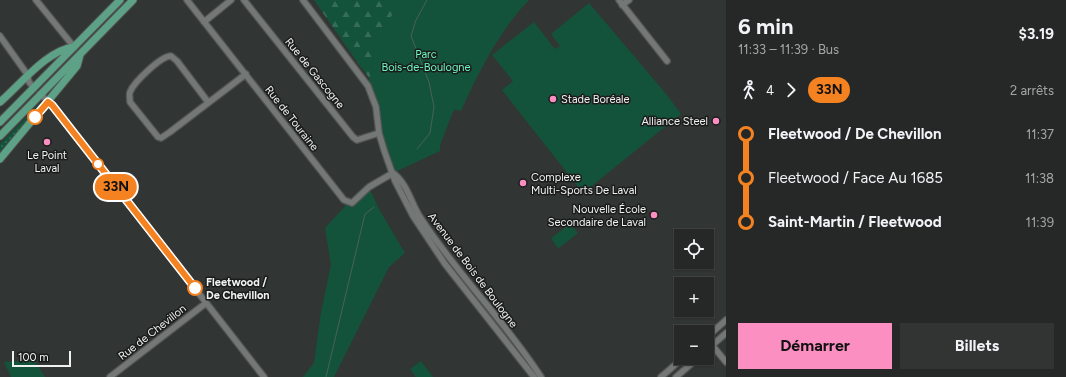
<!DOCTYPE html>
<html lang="fr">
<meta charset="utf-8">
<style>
body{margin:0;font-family:Figtree,sans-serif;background:#313432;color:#f1f3f6;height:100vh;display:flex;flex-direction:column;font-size:15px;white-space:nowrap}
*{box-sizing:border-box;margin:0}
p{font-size:13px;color:#a3a6a7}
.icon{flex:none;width:22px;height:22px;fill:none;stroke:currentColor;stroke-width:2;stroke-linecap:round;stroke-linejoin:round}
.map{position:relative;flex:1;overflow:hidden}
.side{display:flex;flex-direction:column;background:#252826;width:340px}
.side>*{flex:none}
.badge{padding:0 8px;border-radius:13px;font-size:14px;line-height:26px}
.fabs{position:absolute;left:674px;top:229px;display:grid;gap:8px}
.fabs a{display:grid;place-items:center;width:40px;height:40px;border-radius:0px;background:#252826;box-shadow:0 1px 3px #0004,0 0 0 1px #424443;font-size:20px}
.scale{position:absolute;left:12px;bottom:10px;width:59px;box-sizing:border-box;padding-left:4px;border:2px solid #f0f2f1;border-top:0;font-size:11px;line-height:14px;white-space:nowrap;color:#f0f2f1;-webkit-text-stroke:3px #1a1c1b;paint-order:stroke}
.map>.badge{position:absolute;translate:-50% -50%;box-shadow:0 0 0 2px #fff}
.legs{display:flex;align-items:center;gap:6px;height:44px;padding:0 12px;font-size:13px}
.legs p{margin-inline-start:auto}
.overview{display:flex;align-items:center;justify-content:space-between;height:68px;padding:0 12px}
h1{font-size:22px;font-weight:700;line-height:30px}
.primary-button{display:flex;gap:8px;margin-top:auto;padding:8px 12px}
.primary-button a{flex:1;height:46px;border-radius:0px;background:#fc8fc1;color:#111;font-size:16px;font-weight:700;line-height:46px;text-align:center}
.primary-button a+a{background:#313432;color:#f1f3f6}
ul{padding:0 12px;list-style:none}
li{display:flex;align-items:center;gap:14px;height:44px;font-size:15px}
li i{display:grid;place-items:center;width:6px;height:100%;margin:0 5px;background:currentColor}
li i::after{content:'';width:10px;height:10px;margin:-5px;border:3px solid;border-radius:50%;background:#252826}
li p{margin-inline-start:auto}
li:first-child i{background:linear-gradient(#0000 50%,currentColor 0)}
li:last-child i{background:linear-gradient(currentColor 50%,#0000 0)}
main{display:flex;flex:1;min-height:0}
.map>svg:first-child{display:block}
</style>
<main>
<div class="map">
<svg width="726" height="377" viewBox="0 0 726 377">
<defs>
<pattern id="grass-dots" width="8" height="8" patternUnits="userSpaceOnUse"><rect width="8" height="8" fill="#14533b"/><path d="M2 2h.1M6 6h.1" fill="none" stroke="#366c58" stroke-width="1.8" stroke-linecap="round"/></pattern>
<pattern id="forest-firs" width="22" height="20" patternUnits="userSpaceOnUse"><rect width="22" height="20" fill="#14533b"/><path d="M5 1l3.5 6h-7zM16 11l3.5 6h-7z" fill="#366c58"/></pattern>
</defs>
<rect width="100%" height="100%" fill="#313533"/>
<!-- grass -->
<path fill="url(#grass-dots)" d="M41 102 42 104 0 153V144Z"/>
<!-- forest -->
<path fill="url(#forest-firs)" d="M314 0H424L464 97 431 143 382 94 360 66Z"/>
<!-- park -->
<path fill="#14533b" d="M401 0H529C499 31 479 72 461 111L454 109 440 145V151L393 173 368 86 376 42Z
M589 3 667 95 681 114 583 193 502 90 513 81 492 55 534 22 555 49 560 46 551 34Z
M369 187 379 209 405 253 389 267 334 377H303L314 363 321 312 331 265 325 228 348 203Z
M570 224 578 233 559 248 557 247 551 238Z
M34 360 45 377H11L4 362Z
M421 361 433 377H416L410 369Z"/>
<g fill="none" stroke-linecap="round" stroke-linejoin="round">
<!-- stream -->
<path stroke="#496158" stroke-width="1" d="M417 149 430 133 434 107 429 82 411 36 416 20 427 0
M326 377 365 214 374 207"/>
<defs>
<path id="minor" d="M36 0 74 47
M187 0 344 200 352 203 369 187 393 173
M244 0 353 137 357 140 379 133
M303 0 368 86 376 107 379 133 384 150 395 181 413 216 445 264 534 377
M619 0 667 61
M622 5 629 0
M204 22 231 0
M0 36 27 74 29 82 34 88
M40 94 52 105 264 377
M208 102 177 61 171 56C161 56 134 82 130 92 129 94 130 99 130 102L158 137 161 138 170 132 246 74
M393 173C407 183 411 203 420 217 456 273 505 321 541 377
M707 337 726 320
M707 339 726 362
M707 350 726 333
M110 377 206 303
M661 377 683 358
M676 377 698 358"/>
<path id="major" d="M0 102C20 85 47 50 74 47
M0 122 120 0
M0 136 133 0
M0 159 77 66 80 55"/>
</defs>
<!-- minor casing -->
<use href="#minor" stroke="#515452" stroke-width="8"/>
<!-- major casing -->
<use href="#major" stroke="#515452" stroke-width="9"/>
<!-- minor -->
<use href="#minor" stroke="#737775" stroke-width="5.5"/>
<!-- major -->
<use href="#major" stroke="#5da286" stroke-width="7"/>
</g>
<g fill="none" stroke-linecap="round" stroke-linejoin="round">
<defs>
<path id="line-1" d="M35 117 48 102 52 105 195 288"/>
</defs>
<!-- line-1 casing -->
<use href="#line-1" stroke="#fff" stroke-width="9"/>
<!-- line-1 -->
<use href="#line-1" stroke="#f58220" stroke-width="6"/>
</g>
<!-- markers -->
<g fill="#fc8fc1" stroke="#1a1c1b" stroke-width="1.5">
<circle cx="553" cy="99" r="4"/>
<circle cx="716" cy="121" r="4"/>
<circle cx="47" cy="142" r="4"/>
<circle cx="523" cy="183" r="4"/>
<circle cx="654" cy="215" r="4"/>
</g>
<g fill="#fff" stroke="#f58220" stroke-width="2">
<circle cx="35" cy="117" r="7"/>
<circle cx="98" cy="164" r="5"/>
<circle cx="195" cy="288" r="7"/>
</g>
<g text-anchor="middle" stroke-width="3" stroke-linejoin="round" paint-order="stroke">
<!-- park labels -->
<g font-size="11" fill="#6df9bf" stroke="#1a1c1b">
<text x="426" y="58">Parc<tspan x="426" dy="13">Bois-de-Boulogne</tspan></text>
</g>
<!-- street labels -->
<g font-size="11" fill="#f0f2f1" stroke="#1a1c1b">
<text transform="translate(315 73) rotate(51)" y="4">Rue de Gascogne</text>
<text transform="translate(292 118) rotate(52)" y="4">Rue de Touraine</text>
<text transform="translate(473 270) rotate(53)" y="4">Avenue de Bois de Boulogne</text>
<text transform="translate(152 332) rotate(-38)" y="4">Rue de Chevillon</text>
</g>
<!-- poi labels -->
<g font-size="11" fill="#f0f2f1" stroke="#1a1c1b" text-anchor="start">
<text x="561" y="103">Stade Boréale</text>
<text x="708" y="125" text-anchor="end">Alliance Steel</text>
<text x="47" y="159" text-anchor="middle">Le Point<tspan x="47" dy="13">Laval</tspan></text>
<text x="531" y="181">Complexe<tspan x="531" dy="13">Multi-Sports De Laval</tspan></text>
<text x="646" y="213" text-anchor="end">Nouvelle École<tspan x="646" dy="13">Secondaire de Laval</tspan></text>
</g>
<!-- stop labels -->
<g font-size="11" font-weight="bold" fill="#f0f2f1" stroke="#1a1c1b" text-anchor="start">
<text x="206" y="286">Fleetwood /<tspan x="206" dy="13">De Chevillon</tspan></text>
</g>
</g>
</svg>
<div class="fabs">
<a><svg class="icon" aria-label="locate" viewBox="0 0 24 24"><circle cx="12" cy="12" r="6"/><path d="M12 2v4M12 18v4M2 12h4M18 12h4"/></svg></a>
<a>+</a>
<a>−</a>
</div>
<div class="scale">100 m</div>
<b class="badge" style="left:116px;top:187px;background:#f58220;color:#111">33N</b>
</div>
<section class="side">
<div class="overview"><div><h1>6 min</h1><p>11:33 – 11:39 · Bus</p></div><b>$3.19</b></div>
<div class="legs"><svg class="icon" aria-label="walk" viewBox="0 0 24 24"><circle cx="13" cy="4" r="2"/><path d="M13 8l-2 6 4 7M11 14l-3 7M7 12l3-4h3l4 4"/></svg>4<svg class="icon" aria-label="forward" viewBox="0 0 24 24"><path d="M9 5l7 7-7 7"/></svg><b class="badge" style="background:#f58220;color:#111">33N</b><p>2 arrêts</p></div>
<ul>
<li><i style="color:#f58220"></i><b>Fleetwood / De Chevillon</b><p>11:37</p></li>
<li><i style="color:#f58220"></i><span>Fleetwood / Face Au 1685</span><p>11:38</p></li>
<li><i style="color:#f58220"></i><b>Saint-Martin / Fleetwood</b><p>11:39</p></li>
</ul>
<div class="primary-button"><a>Démarrer</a><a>Billets</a></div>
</section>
</main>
